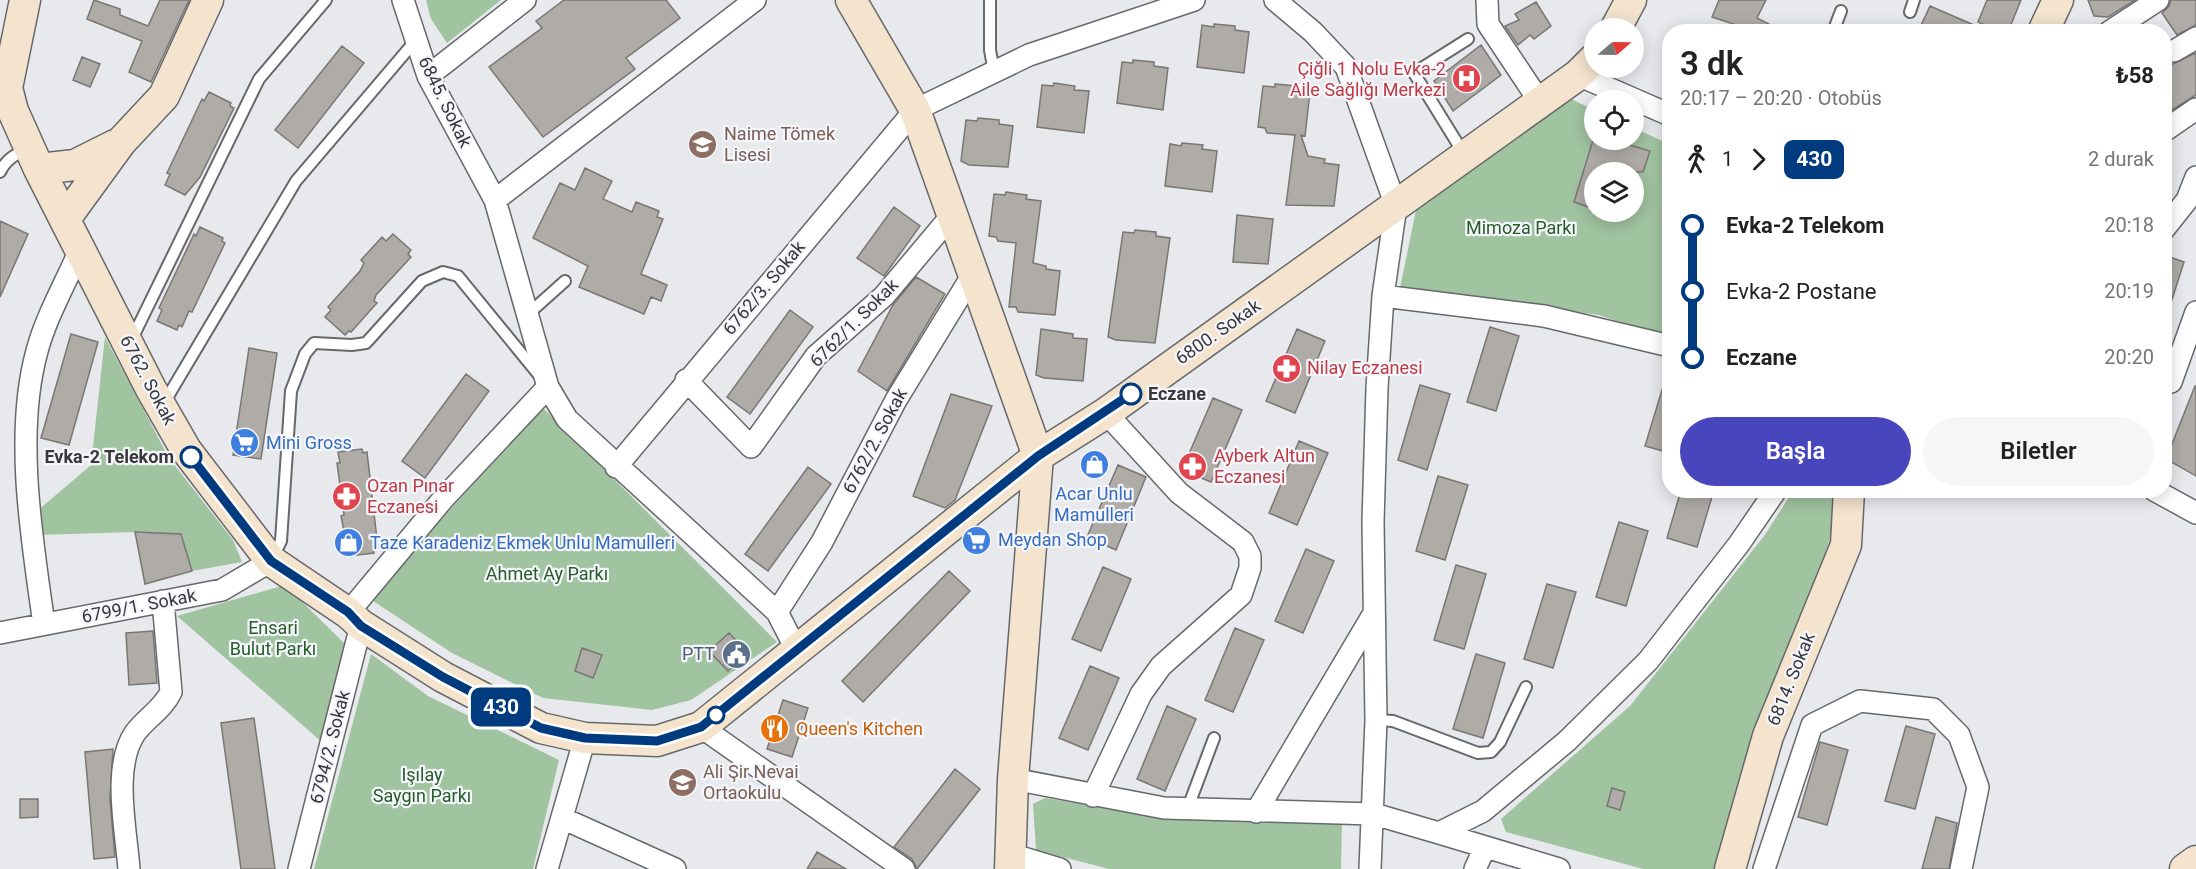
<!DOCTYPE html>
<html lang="tr">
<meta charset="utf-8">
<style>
body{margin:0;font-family:Roboto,sans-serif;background:#f6f6f6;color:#222;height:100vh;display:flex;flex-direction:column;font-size:22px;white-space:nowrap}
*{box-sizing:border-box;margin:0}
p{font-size:20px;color:#767676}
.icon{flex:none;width:33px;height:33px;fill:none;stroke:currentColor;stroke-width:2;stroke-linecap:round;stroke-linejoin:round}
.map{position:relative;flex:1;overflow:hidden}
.panel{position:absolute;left:1662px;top:24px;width:510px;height:474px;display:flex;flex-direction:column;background:#fff;border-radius:24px;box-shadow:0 3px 15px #0003}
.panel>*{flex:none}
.badge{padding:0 12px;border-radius:9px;font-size:21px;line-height:39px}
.needle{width:39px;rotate:70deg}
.tools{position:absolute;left:1584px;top:18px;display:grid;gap:12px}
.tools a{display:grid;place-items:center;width:60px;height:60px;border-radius:50%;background:#fff;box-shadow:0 3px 15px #0003;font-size:30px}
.map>.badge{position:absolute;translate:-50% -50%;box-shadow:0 0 0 3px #fff}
.legs{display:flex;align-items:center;gap:9px;height:66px;padding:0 18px;font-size:20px}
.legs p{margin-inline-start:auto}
.summary{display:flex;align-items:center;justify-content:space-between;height:102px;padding:0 18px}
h1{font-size:33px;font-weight:600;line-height:45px}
.primary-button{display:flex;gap:12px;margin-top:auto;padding:12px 18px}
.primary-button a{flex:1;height:69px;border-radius:36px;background:#4846bc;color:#fff;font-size:24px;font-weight:600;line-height:69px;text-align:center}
.primary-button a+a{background:#f6f6f6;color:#222}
ul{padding:0 18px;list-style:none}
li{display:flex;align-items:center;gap:21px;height:66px;font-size:22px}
li i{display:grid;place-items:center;width:9px;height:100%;margin:0 8px;background:currentColor}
li i::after{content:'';width:15px;height:15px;margin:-8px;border:4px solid;border-radius:50%;background:#fff}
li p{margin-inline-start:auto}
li:first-child i{background:linear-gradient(#0000 50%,currentColor 0)}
li:last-child i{background:linear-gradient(currentColor 50%,#0000 0)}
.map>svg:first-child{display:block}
</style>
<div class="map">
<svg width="2196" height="869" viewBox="0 0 2196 869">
<rect width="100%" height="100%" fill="#e8e9ed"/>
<!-- green -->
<path fill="#a0c3a0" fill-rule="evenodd" d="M426 0H501L447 43 431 19Z
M1569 98 1594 110V140H1634V128L1669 144V339L1599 315 1400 288 1416 210ZM1594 172H1634V212H1594Z
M105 337 169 458 233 540 242 562 192 571 181 534 135 532 37 535 36 512 91 465Z
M542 407 777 642 691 700 652 710 543 698 452 653 370 599Z
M1793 491H1837L1833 530 1719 869H1643L1506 832 1501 819 1630 706 1764 536Z
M285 585 347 646 322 742 177 616Z
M371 654 428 696 559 760 533 869H314Z
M1045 798 1162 818 1342 822 1341 869H1109L1036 850 1033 804Z"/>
<!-- building -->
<path fill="#afaca8" stroke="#797673" stroke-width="1.5" d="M94 0 120 9V15L148 26 160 0H189L151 82 129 72 142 41 87 19Z
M564 0H666L680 18 626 58 635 69 543 137 489 67 542 28 536 21Z
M1719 0H1766L1757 18 1784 32H1758L1712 17Z
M1987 0H2021L2008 32H1999L1978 22Z
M2088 0H2135L2108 17 2094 16Z
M2171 0H2196V25L2177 35 2162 13 2169 6Z
M1536 2 1551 26 1534 39 1530 35 1518 45 1505 26 1519 20 1515 14Z
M1930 6 1990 32H1918Z
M1214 24 1235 26V30L1249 32 1244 73 1197 67 1202 25 1214 27Z
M1481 45 1501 75 1453 111 1434 81Z
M342 46 364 63 298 148 275 130Z
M2196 53V95L2164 115V68Z
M82 57 100 64 90 87 73 80Z
M1133 60 1154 62V66L1168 68 1163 110 1117 103 1122 62 1133 63Z
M1054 83 1075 86 1074 90 1089 91 1084 133 1037 127 1042 85 1053 86Z
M1275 84 1296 86 1295 90 1310 92 1305 136 1301 135 1308 156 1325 159 1324 163 1339 165 1334 206 1286 205 1295 135 1267 133 1265 128 1258 127 1263 86 1275 87Z
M209 92 231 103 230 106 234 108 200 177 185 195 165 185 170 174 167 173 202 99 204 101Z
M978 118 999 120V124L1013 126 1008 167 969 165 961 161 966 120 977 121Z
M1593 140H1613L1650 151 1643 172H1594V209L1574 202Z
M1182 143 1203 145 1202 149 1217 151 1212 192 1165 186 1170 144 1181 146Z
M585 168 612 181 603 199 632 212 636 202 659 211 657 217 663 219 641 274 667 285 661 301 651 297 644 314 579 287 588 266 533 238 560 183 575 190Z
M1006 192 1027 195 1026 199 1041 201 1033 263 1046 266V269L1060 271 1055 315 1018 312 1016 307H1009L1016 243 998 241 996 237 989 236 994 194 1005 195Z
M894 207 920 226 884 276 857 258Z
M1237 215 1273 219 1268 264 1233 262Z
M0 221 28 234 0 297Z
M200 227 223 238 222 241 225 243 192 312 189 311 182 327 179 325 177 330 157 321 162 310 159 308 194 234 196 236Z
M1135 230 1156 232V236L1170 238 1155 343 1116 340 1108 337 1123 232 1134 233Z
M393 234 411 250 408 254 411 257 376 295 374 301 377 303 351 332 349 331 345 335 325 317 331 310 328 307 360 271 364 263 361 260 382 237 386 241Z
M2164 255 2184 262 2168 312H2164Z
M916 277 945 294 887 391 858 371 893 305Z
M790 310 813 327 750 414 727 397Z
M1490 327 1519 336 1496 411 1467 402Z
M1041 329 1073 334V338L1087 339 1083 381 1044 378 1036 375Z
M1297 329 1325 341 1295 413 1266 401Z
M71 334 98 342 69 445 41 438Z
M249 348 277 353 261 459 233 455Z
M466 374 489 391 425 478 402 461Z
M1666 377 1670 378V453L1645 446Z
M1420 385 1450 394 1427 470 1398 460Z
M2195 386H2196V476L2166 459Z
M951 394 992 406 955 500 945 508 913 496Z
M1213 398 1242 410 1211 482 1182 470Z
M1299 441 1328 453 1297 525 1269 513Z
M362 449 363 453 367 452 378 548H373L374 553 349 556 341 516 344 515 337 463H340L338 452Z
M1118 465 1146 477 1116 550 1087 537Z
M808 467 831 484 768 571 745 554Z
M1438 476 1468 485 1445 560 1416 551Z
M1681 490H1714L1697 547 1667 538Z
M1619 522 1648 531 1626 606 1596 597Z
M135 532 181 534 192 571 145 584Z
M1306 549 1334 561 1303 633 1275 621Z
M1456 565 1486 574 1464 649 1434 640Z
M1103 567 1131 579 1101 651 1072 639Z
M949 571 970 591 863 702 842 681Z
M1547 584 1576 592 1553 668 1524 659Z
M1235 628 1264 640 1233 712 1205 700Z
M153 631 157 683 129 685 126 633Z
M729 633 748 653 728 671 709 651Z
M582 648 602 655 593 678 575 671Z
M1476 654 1505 663 1483 738 1453 729Z
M1090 666 1119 678 1088 750 1059 738Z
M783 700 808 708 792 757 767 749Z
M1167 706 1196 719 1165 791 1137 779Z
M254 718 275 869H241L221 723Z
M1906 726 1935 734 1915 809 1885 801Z
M1820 742 1848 750 1827 825 1798 817Z
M113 749 110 799 115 857 94 859 85 752Z
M955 769 980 789 917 869 912 859 894 847Z
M1612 788 1625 792 1620 810 1607 806Z
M20 799H38V817L20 818Z
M1936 817 1957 823 1949 869H1922Z
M817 852 846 869H807Z"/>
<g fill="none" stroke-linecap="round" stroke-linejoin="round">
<defs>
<path id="lane" d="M990 0V50L994 72
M1910 12 1914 0
M1833 32 1841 11
M1464 154 1414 73 1468 39
M0 172C6 159 16 154 29 148
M527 315 565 281
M131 341 259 79 326 0
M164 403 296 181 416 40
M273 557 281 541 291 391 305 354 314 343 352 345 366 343 422 281 443 272 458 276 539 375
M1376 720 1393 721 1478 753 1491 752 1500 742 1526 687
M1187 810 1214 738"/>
<path id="street" d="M403 0 428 76 495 200 548 387 567 419 777 612 797 651
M1275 0 1313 32 1346 67 1396 206 1383 296 1377 388 1373 522 1376 720 1370 869
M1487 0 1488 24 1540 102
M2109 32 2158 0
M2174 51 2196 38
M1578 75 1670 115
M428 76 525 0
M2164 131 2196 109
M495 200 755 0
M2164 229 2187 200 2196 177
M1383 296 1544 316 1670 346
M686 380 751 447 816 356 884 296 952 215
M2171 382 2196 312
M616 467 915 110 1029 55 1194 0
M2154 490 2196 513
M777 612 822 542 896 400 975 271
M348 613 443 499 548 387
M44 624C32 540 14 434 37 351 46 317 66 282 80 250
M0 633 222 590 271 561
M701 727 904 869
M1013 779 1164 808 1374 814 1439 833 1483 811 1567 741 1648 661 1739 544 1776 490
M1093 796 1141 694 1161 666 1241 595 1250 568V556L1243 542 1179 493 1106 413
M1256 812 1374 613
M562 818 675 869
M1439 833 1559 869
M1010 854 1060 869
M129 869C126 829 112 767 135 733 146 718 163 709 171 692L163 601
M299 869 361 625
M547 869 585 738
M1475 869 1485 847
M1764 869 1812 725 1860 701 1933 709 1959 735 1978 787 1961 869"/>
<path id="secondary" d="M25 0 7 88 13 111 39 169 151 389 186 450 271 561 348 613 361 625 443 677 541 728 585 738 657 741 701 727 1038 456 1106 413 1578 75 1594 59
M851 0 915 110 1038 456 1013 779 1010 869
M1616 28 1631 0
M2043 32 2058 0
M39 169 75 165 115 145
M65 219 121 142 164 96 208 0
M1730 869 1768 736 1846 545 1849 490
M2185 869 2196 861"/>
</defs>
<!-- lane casing -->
<use href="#lane" stroke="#67686c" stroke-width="14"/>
<!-- street casing -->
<use href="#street" stroke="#67686c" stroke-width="24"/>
<!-- secondary casing -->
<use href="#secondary" stroke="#67686c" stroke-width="33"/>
<!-- lane -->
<use href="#lane" stroke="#fff" stroke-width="10"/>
<!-- street -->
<use href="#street" stroke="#fff" stroke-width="21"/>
<!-- secondary -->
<use href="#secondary" stroke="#f4e4ce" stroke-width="30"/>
</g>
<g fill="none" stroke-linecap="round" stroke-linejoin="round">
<defs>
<path id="line-1" d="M191 457 271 561 348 612 361 626 443 677 541 728 585 738 657 741 701 727 1038 456 1131 394"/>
</defs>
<!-- line-1 casing -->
<use href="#line-1" stroke="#fff" stroke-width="14"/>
<!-- line-1 -->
<use href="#line-1" stroke="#003b80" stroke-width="9"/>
</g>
<!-- icons -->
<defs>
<symbol id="hospital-disc" viewBox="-11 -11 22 22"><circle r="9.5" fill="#e0444e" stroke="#f5f6fb"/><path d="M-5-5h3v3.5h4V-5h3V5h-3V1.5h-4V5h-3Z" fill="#fff"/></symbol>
<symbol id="school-disc" viewBox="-11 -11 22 22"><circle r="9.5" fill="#8d6e63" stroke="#f5f6fb"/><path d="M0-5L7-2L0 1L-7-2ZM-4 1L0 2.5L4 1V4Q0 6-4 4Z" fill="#fff"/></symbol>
<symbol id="pharmacy-disc" viewBox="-11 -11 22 22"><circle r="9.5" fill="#e0444e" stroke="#f5f6fb"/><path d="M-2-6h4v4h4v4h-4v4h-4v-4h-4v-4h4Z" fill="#fff"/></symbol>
<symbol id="supermarket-disc" viewBox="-11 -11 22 22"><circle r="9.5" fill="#3f7fe0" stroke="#f5f6fb"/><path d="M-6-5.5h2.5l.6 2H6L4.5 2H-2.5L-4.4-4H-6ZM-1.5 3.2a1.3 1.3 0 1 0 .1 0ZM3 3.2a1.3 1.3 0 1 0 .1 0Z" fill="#fff"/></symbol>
<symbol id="shop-disc" viewBox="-11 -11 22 22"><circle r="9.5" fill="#3f7fe0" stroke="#f5f6fb"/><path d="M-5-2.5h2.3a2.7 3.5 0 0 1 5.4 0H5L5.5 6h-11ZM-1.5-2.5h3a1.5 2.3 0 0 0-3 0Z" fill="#fff"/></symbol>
<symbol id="civic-disc" viewBox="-11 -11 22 22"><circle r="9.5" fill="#5c6f8a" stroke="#f5f6fb"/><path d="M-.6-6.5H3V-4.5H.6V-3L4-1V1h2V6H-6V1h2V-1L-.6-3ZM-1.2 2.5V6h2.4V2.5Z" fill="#fff"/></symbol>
<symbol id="restaurant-disc" viewBox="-11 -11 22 22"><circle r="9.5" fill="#e8710a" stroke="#f5f6fb"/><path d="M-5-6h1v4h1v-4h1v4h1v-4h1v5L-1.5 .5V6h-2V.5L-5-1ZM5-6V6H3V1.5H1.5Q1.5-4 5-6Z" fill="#fff"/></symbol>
</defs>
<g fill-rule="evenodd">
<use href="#hospital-disc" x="1450" y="62" width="33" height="33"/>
<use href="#school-disc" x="686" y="128" width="33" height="33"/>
<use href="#pharmacy-disc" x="1270" y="352" width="33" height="33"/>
<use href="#supermarket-disc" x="228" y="426" width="33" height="33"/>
<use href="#shop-disc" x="1078" y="448" width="33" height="33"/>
<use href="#pharmacy-disc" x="1176" y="450" width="33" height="33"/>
<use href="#pharmacy-disc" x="330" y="480" width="33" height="33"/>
<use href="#supermarket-disc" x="960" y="524" width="33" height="33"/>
<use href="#shop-disc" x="332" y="526" width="33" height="33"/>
<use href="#civic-disc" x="720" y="638" width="33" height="33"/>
<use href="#restaurant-disc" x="758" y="712" width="33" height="33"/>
<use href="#school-disc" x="666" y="766" width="33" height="33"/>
</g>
<!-- markers -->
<g fill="#fff" stroke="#003b80" stroke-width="3">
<circle cx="1131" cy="394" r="10"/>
<circle cx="191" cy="457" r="10"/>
<circle cx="716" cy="715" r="8"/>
</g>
<g text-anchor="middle" stroke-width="4.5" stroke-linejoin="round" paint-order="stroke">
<!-- health labels -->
<g font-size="18" fill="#be3a42" stroke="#f5f6fb" text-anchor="start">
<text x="1446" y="75" text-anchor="end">Çiğli 1 Nolu Evka-2<tspan x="1446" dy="21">Aile Sağlığı Merkezi</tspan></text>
<text x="1307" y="374">Nilay Eczanesi</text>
<text x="1214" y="462">Ayberk Altun<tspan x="1214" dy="21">Eczanesi</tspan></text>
<text x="367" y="492">Ozan Pınar<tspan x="367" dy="21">Eczanesi</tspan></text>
</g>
<!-- street labels -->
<g font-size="18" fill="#38383a" stroke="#f5f6fb">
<text transform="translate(445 102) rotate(64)" y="6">6845. Sokak</text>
<text transform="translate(764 288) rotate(-50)" y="6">6762/3. Sokak</text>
<text transform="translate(854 323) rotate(-45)" y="6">6762/1. Sokak</text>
<text transform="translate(1218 332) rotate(-35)" y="6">6800. Sokak</text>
<text transform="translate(148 380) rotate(62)" y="6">6762. Sokak</text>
<text transform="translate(875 441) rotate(-62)" y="6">6762/2. Sokak</text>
<text transform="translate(139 606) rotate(-11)" y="6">6799/1. Sokak</text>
<text transform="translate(1791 679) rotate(-68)" y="6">6814. Sokak</text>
<text transform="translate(330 747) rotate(-76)" y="6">6794/2. Sokak</text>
</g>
<!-- education labels -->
<g font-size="18" fill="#785e54" stroke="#f5f6fb" text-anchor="start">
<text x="724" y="140">Naime Tömek<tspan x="724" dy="21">Lisesi</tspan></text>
<text x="703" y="778">Ali Şir Nevai<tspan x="703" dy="21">Ortaokulu</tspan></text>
</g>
<!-- park labels -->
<g font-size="18" fill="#265c28" stroke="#f5f6fb">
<text x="1521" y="234">Mimoza Parkı</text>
<text x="547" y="580">Ahmet Ay Parkı</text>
<text x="273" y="634">Ensari<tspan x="273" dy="21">Bulut Parkı</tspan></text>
<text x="422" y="781">Işılay<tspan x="422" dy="21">Saygın Parkı</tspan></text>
</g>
<!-- stop labels -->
<g font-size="18" font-weight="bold" fill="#38383a" stroke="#f5f6fb" text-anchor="start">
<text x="1148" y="400">Eczane</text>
<text x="174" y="463" text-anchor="end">Evka-2 Telekom</text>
</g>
<!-- shop labels -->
<g font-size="18" fill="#366cbe" stroke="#f5f6fb" text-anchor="start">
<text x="266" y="449">Mini Gross</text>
<text x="1094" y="500" text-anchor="middle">Acar Unlu<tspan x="1094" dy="21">Mamulleri</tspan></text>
<text x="998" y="546">Meydan Shop</text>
<text x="370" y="549">Taze Karadeniz Ekmek Unlu Mamulleri</text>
</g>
<!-- service labels -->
<g font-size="18" fill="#4e5e75" stroke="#f5f6fb" text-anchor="end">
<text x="715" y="660">PTT</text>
</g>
<!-- food labels -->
<g font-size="18" fill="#c56008" stroke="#f5f6fb" text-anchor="start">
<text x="796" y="735">Queen's Kitchen</text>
</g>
</g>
</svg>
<div class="tools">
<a><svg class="needle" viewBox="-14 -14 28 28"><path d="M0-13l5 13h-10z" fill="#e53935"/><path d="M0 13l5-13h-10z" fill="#767676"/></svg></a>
<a><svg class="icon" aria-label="locate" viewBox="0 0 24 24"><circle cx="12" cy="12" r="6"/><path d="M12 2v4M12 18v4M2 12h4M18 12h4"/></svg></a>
<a><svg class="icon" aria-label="layers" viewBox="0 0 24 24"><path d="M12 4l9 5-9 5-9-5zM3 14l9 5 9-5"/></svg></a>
</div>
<b class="badge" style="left:501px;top:707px;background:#003b80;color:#fff">430</b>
<section class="panel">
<div class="summary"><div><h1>3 dk</h1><p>20:17 – 20:20 · Otobüs</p></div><b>₺58</b></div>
<div class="legs"><svg class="icon" aria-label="walk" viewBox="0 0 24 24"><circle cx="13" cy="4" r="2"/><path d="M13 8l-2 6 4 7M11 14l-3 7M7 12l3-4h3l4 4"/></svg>1<svg class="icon" aria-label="forward" viewBox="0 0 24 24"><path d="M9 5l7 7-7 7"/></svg><b class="badge" style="background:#003b80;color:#fff">430</b><p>2 durak</p></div>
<ul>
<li><i style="color:#003b80"></i><b>Evka-2 Telekom</b><p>20:18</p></li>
<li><i style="color:#003b80"></i><span>Evka-2 Postane</span><p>20:19</p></li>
<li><i style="color:#003b80"></i><b>Eczane</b><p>20:20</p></li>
</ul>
<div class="primary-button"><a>Başla</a><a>Biletler</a></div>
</section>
</div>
